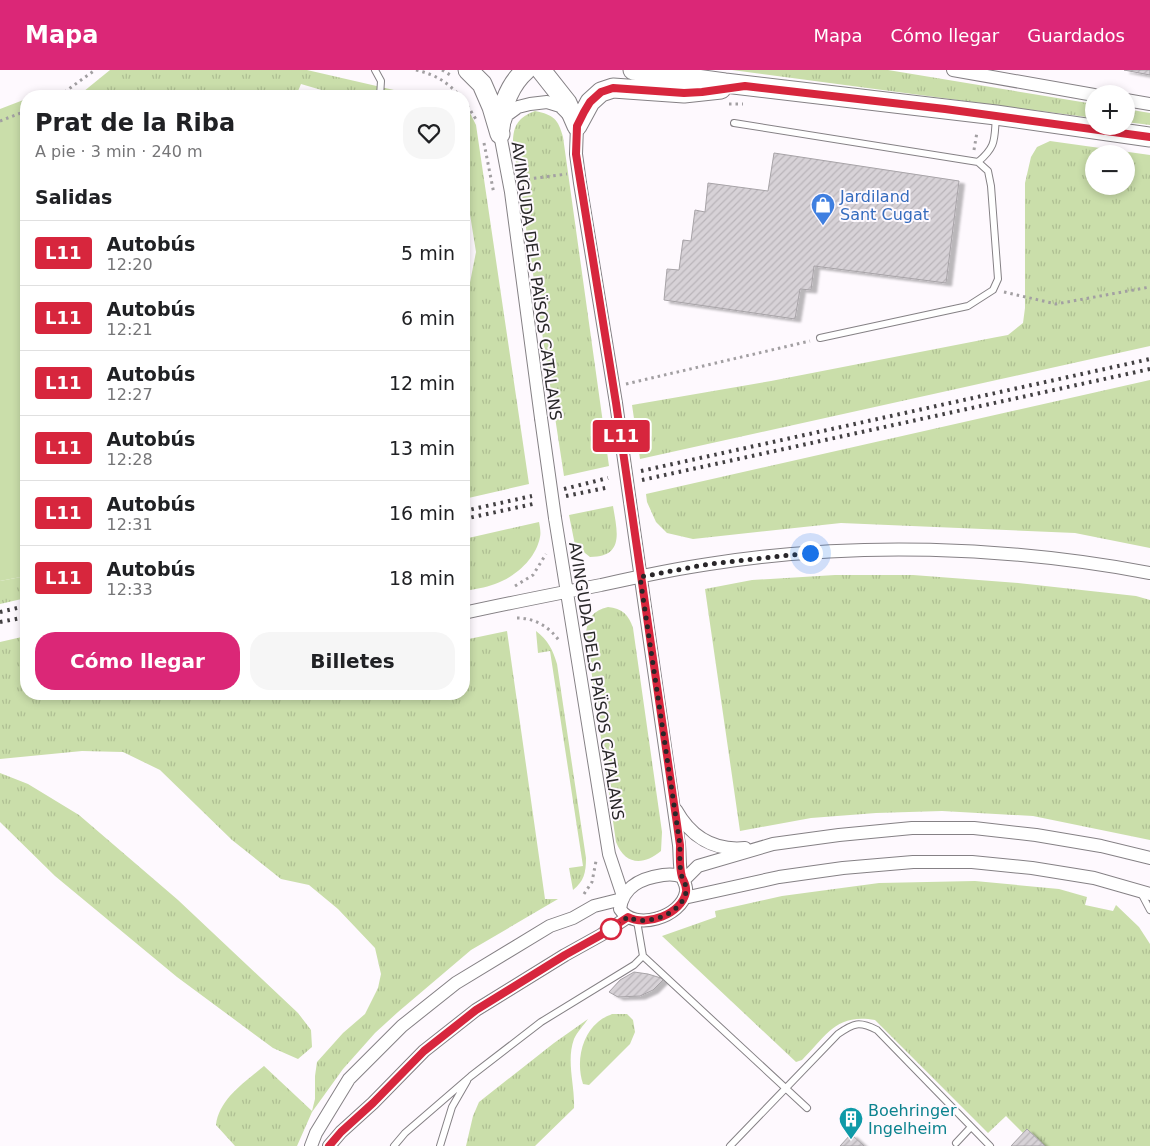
<!DOCTYPE html>
<html lang="es">
<meta charset="utf-8">
<style>
body{margin:0;font-family:"DejaVu Sans",sans-serif;background:#f6f6f6;color:#202124;height:100vh;display:flex;flex-direction:column;font-size:19px;white-space:nowrap}
*{box-sizing:border-box;margin:0}
p{font-size:16px;color:#757577}
.icon{flex:none;width:28px;height:28px;fill:none;stroke:currentColor;stroke-width:2;stroke-linecap:round;stroke-linejoin:round}
.map{position:relative;flex:1;overflow:hidden}
.sheet{position:absolute;left:20px;top:20px;width:450px;height:610px;display:flex;flex-direction:column;background:#fff;border-radius:20px;box-shadow:0 2px 8px #0003}
.sheet>*{flex:none}
.badge{padding:0 10px;border-radius:4px;font-size:18px;line-height:32px}
.tools{position:absolute;left:1085px;top:15px;display:grid;gap:10px}
.tools a{display:grid;place-items:center;width:50px;height:50px;border-radius:50%;background:#fff;box-shadow:0 2px 8px #0003;font-size:25px}
.you{position:absolute;width:25px;height:25px;margin:-12px;border:4px solid #fff;border-radius:50%;background:#1a73e8;box-shadow:0 0 0 8px #1a73e833}
.map>.badge{position:absolute;translate:-50% -50%;box-shadow:0 0 0 2px #fff}
h2{padding:0 15px;font-size:19px;line-height:45px}
.round{display:grid;place-items:center;flex:none;width:52px;height:52px;border-radius:20px;background:#f6f6f6}
.overview{display:flex;align-items:center;justify-content:space-between;height:85px;padding:0 15px}
h1{font-size:24px;font-weight:600;line-height:38px}
.primary-button{display:flex;gap:10px;margin-top:auto;padding:10px 15px}
.primary-button a{flex:1;height:58px;border-radius:20px;background:#db2777;color:#fff;font-size:20px;font-weight:600;line-height:58px;text-align:center}
.primary-button a+a{background:#f6f6f6;color:#202124}
ul{padding:0;list-style:none}
li{display:flex;align-items:center;gap:15px;height:65px;padding:0 15px;border-top:1px solid #e0e0e0}
li div{flex:1}
li b{display:block;font-size:19px}
li em{font-style:normal}
li .badge{min-width:55px;font-weight:700;text-align:center}
header{display:flex;align-items:center;gap:30px;box-sizing:border-box;height:70px;padding:0 25px;background:#db2777;color:#fff}
header strong{font-size:24px}
nav{display:flex;gap:28px;margin-inline-start:auto;font-size:18px}
.map>svg:first-child{display:block}
</style>
<header>
<strong>Mapa</strong>
<nav><a>Mapa</a><a>Cómo llegar</a><a>Guardados</a></nav>
</header>
<div class="map">
<svg width="1150" height="1076" viewBox="0 0 1150 1076">
<defs>
<pattern id="grass-tufts" width="24" height="20" patternUnits="userSpaceOnUse" patternTransform="scale(1.25)"><rect width="24" height="20" fill="#cadeaa"/><path d="M3 7l-1-3M5 7V3M7 7l1-3M15 17l-1-3M17 17v-4M19 17l1-3" fill="none" stroke="#aebe92"/></pattern>
<pattern id="building-hatch" width="6" height="6" patternUnits="userSpaceOnUse" patternTransform="scale(1.25)"><rect width="6" height="6" fill="#d7d2d7"/><path d="M-1 1l2-2M0 6l6-6M5 7l2-2" fill="none" stroke="#b9b4b9"/></pattern>
<filter id="shadow"><feDropShadow dx="5.5" dy="3" stdDeviation="1" flood-color="#0004"/></filter>
</defs>
<rect width="100%" height="100%" fill="#fef9fe"/>
<!-- grass -->
<path fill="url(#grass-tufts)" fill-rule="evenodd" d="M110 0H307L420 26H342L301 14 296 26H78Z
M732 0H888L1094 34V48Z
M464 38 470 43 476 55 529 414 464 429V243L476 182 464 107Z
M1126 39 1150 43V55L1126 52Z
M535 41C554 45 558 49 563 67L609 396 564 406 513 73C513 55 519 47 535 41Z
M1050 71 1150 85V276L640 389 632 335 771 311 997 267 1008 265 1023 253 1025 238V113L1031 87 1037 77ZM1094 84H1126V116H1094Z
M1150 310V478L1075 463 841 453 693 469 667 463 656 452 647 432 646 424Z
M613 436C617 461 625 487 590 487L575 475 569 445Z
M539 452C540 457 541 463 540 467 536 489 515 507 495 514 485 518 474 519 464 521V469Z
M835 505H913L1018 513 1136 526 1150 530V770L1033 746 942 741 876 743 811 748 740 761 705 519 752 510Z
M26 506V528L0 534V511Z
M608 537C622 538 629 545 633 558L662 762 661 781C643 796 625 795 616 772L586 564C587 549 593 540 608 537Z
M507 561 545 829H558L471 880 398 942 375 963 343 999 312 1042 297 1076H235L216 1055C219 1029 245 1012 264 996L312 1041 315 1029V1006L317 992 343 963 365 944 378 918 381 904 375 878 338 839 309 815 281 809 232 770 160 700 123 682 82 681 0 689V572L26 566V624H464V570Z
M536 561C548 570 553 580 557 594L586 788C586 803 584 811 573 820L569 798 583 796 550 581 538 583Z
M0 703 28 714 79 745 178 830 298 943 311 960 312 977 298 989 273 978 177 907 55 806 0 752Z
M975 811 1059 819 1087 827 1085 835 1113 841 1116 835 1139 857 1150 874V1076H1045L1027 1059 1023 1063 1006 1046 988 1063 875 950C836 943 826 966 802 990L796 992 662 866 716 847 715 841 782 826 879 813Z
M612 944H627L633 950 635 962 630 974 589 1015 583 1014C576 993 581 966 598 952 602 948 608 946 612 944Z
M588 949C584 955 577 962 574 969 566 991 575 1015 574 1038L535 1076H466L473 1046 479 1032 554 973Z"/>
<!-- garden -->
<path fill="#cadeaa" d="M26 29V506L0 511V39Z"/>
<!-- building -->
<path fill="url(#building-hatch)" stroke="#a7a3a7" filter="url(#shadow)" d="M1124 0H1150V5Z
M774 83 959 111 946 213 814 196 811 220 800 219 795 249 664 230 667 199 679 200 683 170 691 171 695 140 705 142 708 113 768 121Z
M634 902 648 904 664 909 653 920 640 926 618 927 609 922 620 910Z
M1027 1059 1045 1076H1011Z
M851 1064 864 1076H840Z"/>
<g fill="none" stroke-linecap="round" stroke-linejoin="round">
<defs>
<path id="lane" d="M375 0 381 11 380 26
M734 53 978 92C997 76 994 69 996 47
M820 268 968 236 993 220 998 209 991 116 988 101 978 92
M1140 821 1150 840
M637 851 643 886 807 1038
M956 1073 971 1057
M394 1076 405 1063 471 1006 541 952 634 895 643 886
M440 1076 452 1037 467 1011
M730 1076 838 964C854 953 859 951 877 960L990 1076"/>
<path id="street" d="M953 0 1094 25
M1126 30 1150 34
M541 348 511 122 500 64 507 45 518 37 530 34 547 32 560 36 568 44 577 56 576 84 580 113 616 333
M630 432 679 775C680 785 679 798 682 807 684 812 687 816 686 822 682 847 634 862 620 839 623 816 642 808 663 805 670 804 676 804 682 807
M555 448 609 784 623 826
M464 543C509 533 555 524 601 515 637 507 673 499 709 494 854 471 1006 476 1150 503
M676 740C691 767 714 781 745 778
M684 810 698 796 773 774 839 765 912 758H974L1036 765 1101 776 1150 788
M684 828 779 807 843 798 913 792H972L1032 798 1094 808 1150 824
M311 1076 316 1063 349 1009 402 956 456 913 550 856 573 848 594 836 622 829
M329 1076 341 1062 373 1033 424 981 476 940 565 885 601 865 628 847"/>
<path id="secondary" d="M468 0 482 14 492 37 500 64
M541 0 567 33 577 56
M633 0 725 13 996 45 1150 67
M577 56 590 32 601 22 613 18 684 23 721 19
M500 58C502 36 509 15 526 0"/>
</defs>
<!-- lane casing -->
<use href="#lane" stroke="#858185" stroke-width="8"/>
<!-- street casing -->
<use href="#street" stroke="#858185" stroke-width="14"/>
<!-- secondary casing -->
<use href="#secondary" stroke="#858185" stroke-width="21"/>
<!-- path -->
<path stroke="#a29fa2" stroke-width="3" stroke-dasharray="2.5 4" stroke-linecap="butt" d="M416 0C436 5 446 11 460 26
M442 0 452 6
M59 26 95 0
M464 30 477 51
M729 34H743
M0 51 26 41
M484 73 494 124
M974 80 977 62
M521 110 567 104
M1004 222 1056 234 1150 217
M626 314 810 271
M515 516 533 505 546 484
M517 548C535 548 550 557 560 572
M584 824 592 812 596 791"/>
<!-- lane -->
<use href="#lane" stroke="#fff" stroke-width="6"/>
<!-- street -->
<use href="#street" stroke="#fff" stroke-width="12"/>
<!-- secondary -->
<use href="#secondary" stroke="#fff" stroke-width="19"/>
<!-- rail -->
<path stroke="#434043" stroke-width="4" stroke-dasharray="2.5 5" stroke-linecap="butt" d="M641 401 1150 289
M642 410 1150 299
M564 419 608 408
M566 426 610 417
M464 441 532 426
M464 449 533 434
M0 542 26 536
M0 552 26 547"/>
<defs>
<path id="street-bridge" d="M616 333 630 432
M541 348 555 448"/>
</defs>
<!-- street-bridge casing -->
<use href="#street-bridge" stroke="#858185" stroke-width="14" stroke-linecap="butt"/>
<!-- street-bridge -->
<use href="#street-bridge" stroke="#fff" stroke-width="12"/>
</g>
<g fill="none" stroke-linecap="round" stroke-linejoin="round">
<defs>
<path id="line" d="M329 1076 341 1062 373 1033 424 981 476 940 565 885 601 865 628 847C646 857 682 844 686 822 687 816 684 812 682 807 679 797 680 785 680 775L616 333 576 84 577 56 584 42 590 32 601 22 613 18 684 23 702 22 745 16 945 39 1150 67"/>
</defs>
<!-- line casing -->
<use href="#line" stroke="#fff" stroke-width="11"/>
<!-- line -->
<use href="#line" stroke="#d7263d" stroke-width="8"/>
<!-- walk -->
<path stroke="#292729" stroke-width="5" stroke-dasharray="0 9" d="M611 859 628 847C646 857 682 844 686 822 687 816 684 812 682 807 679 797 680 785 680 775L640 507 709 494 810 483"/>
</g>
<!-- icons -->
<defs>
<symbol id="shop-pin" viewBox="-11 -11 22 30"><path d="M0 17L-7.5 6A9.5 9.5 0 1 1 7.5 6Z" fill="#3f7fe0" stroke="#fef9fe"/><path d="M-5-2.5h2.3a2.7 3.5 0 0 1 5.4 0H5L5.5 6h-11ZM-1.5-2.5h3a1.5 2.3 0 0 0-3 0Z" fill="#fff"/></symbol>
<symbol id="building-pin" viewBox="-11 -11 22 30"><path d="M0 17L-7.5 6A9.5 9.5 0 1 1 7.5 6Z" fill="#0f9aa8" stroke="#fef9fe"/><path d="M-4-6H4V6H1V3H-1V6H-4ZM-2.5-4.3h1.7v1.8h-1.7ZM.8-4.3h1.7v1.8H.8ZM-2.5-1h1.7V.8h-1.7ZM.8-1h1.7V.8H.8Z" fill="#fff"/></symbol>
</defs>
<g fill-rule="evenodd">
<use href="#shop-pin" x="809" y="121" width="28" height="38"/>
<use href="#building-pin" x="837" y="1035" width="28" height="38"/>
</g>
<!-- markers -->
<circle fill="#fff" stroke="#d7263d" stroke-width="2.5" cx="611" cy="859" r="10"/>
<g text-anchor="middle" stroke-width="4" stroke-linejoin="round" paint-order="stroke">
<!-- shop labels -->
<g font-size="16" fill="#366cbe" stroke="#fef9fe" text-anchor="start">
<text x="840" y="132">Jardiland<tspan x="840" dy="18">Sant Cugat</tspan></text>
</g>
<!-- street labels -->
<g font-size="16" fill="#292729" stroke="#fef9fe">
<text transform="translate(537 211) rotate(82)" y="6">AVINGUDA DELS PAÏSOS CATALANS</text>
<text transform="translate(597 611) rotate(81)" y="6">AVINGUDA DELS PAÏSOS CATALANS</text>
</g>
<!-- culture labels -->
<g font-size="16" fill="#0d838f" stroke="#fef9fe" text-anchor="start">
<text x="868" y="1046">Boehringer<tspan x="868" dy="18">Ingelheim</tspan></text>
</g>
</g>
</svg>
<div class="tools">
<a>+</a>
<a>−</a>
</div>
<div class="you" style="left:810px;top:483px"></div>
<b class="badge" style="left:621px;top:366px;background:#d7263d;color:#fff">L11</b>
<section class="sheet">
<div class="overview"><div><h1>Prat de la Riba</h1><p>A pie · 3 min · 240 m</p></div><a class="round"><svg class="icon" aria-label="heart" viewBox="0 0 24 24"><path d="M12 20l-8-8c-3-5 5-10 8-4 3-6 11-1 8 4z"/></svg></a></div>
<h2>Salidas</h2>
<ul>
<li><span class="badge" style="background:#d7263d;color:#fff">L11</span><div><b>Autobús</b><p>12:20</p></div><em>5 min</em></li>
<li><span class="badge" style="background:#d7263d;color:#fff">L11</span><div><b>Autobús</b><p>12:21</p></div><em>6 min</em></li>
<li><span class="badge" style="background:#d7263d;color:#fff">L11</span><div><b>Autobús</b><p>12:27</p></div><em>12 min</em></li>
<li><span class="badge" style="background:#d7263d;color:#fff">L11</span><div><b>Autobús</b><p>12:28</p></div><em>13 min</em></li>
<li><span class="badge" style="background:#d7263d;color:#fff">L11</span><div><b>Autobús</b><p>12:31</p></div><em>16 min</em></li>
<li><span class="badge" style="background:#d7263d;color:#fff">L11</span><div><b>Autobús</b><p>12:33</p></div><em>18 min</em></li>
</ul>
<div class="primary-button"><a>Cómo llegar</a><a>Billetes</a></div>
</section>
</div>
